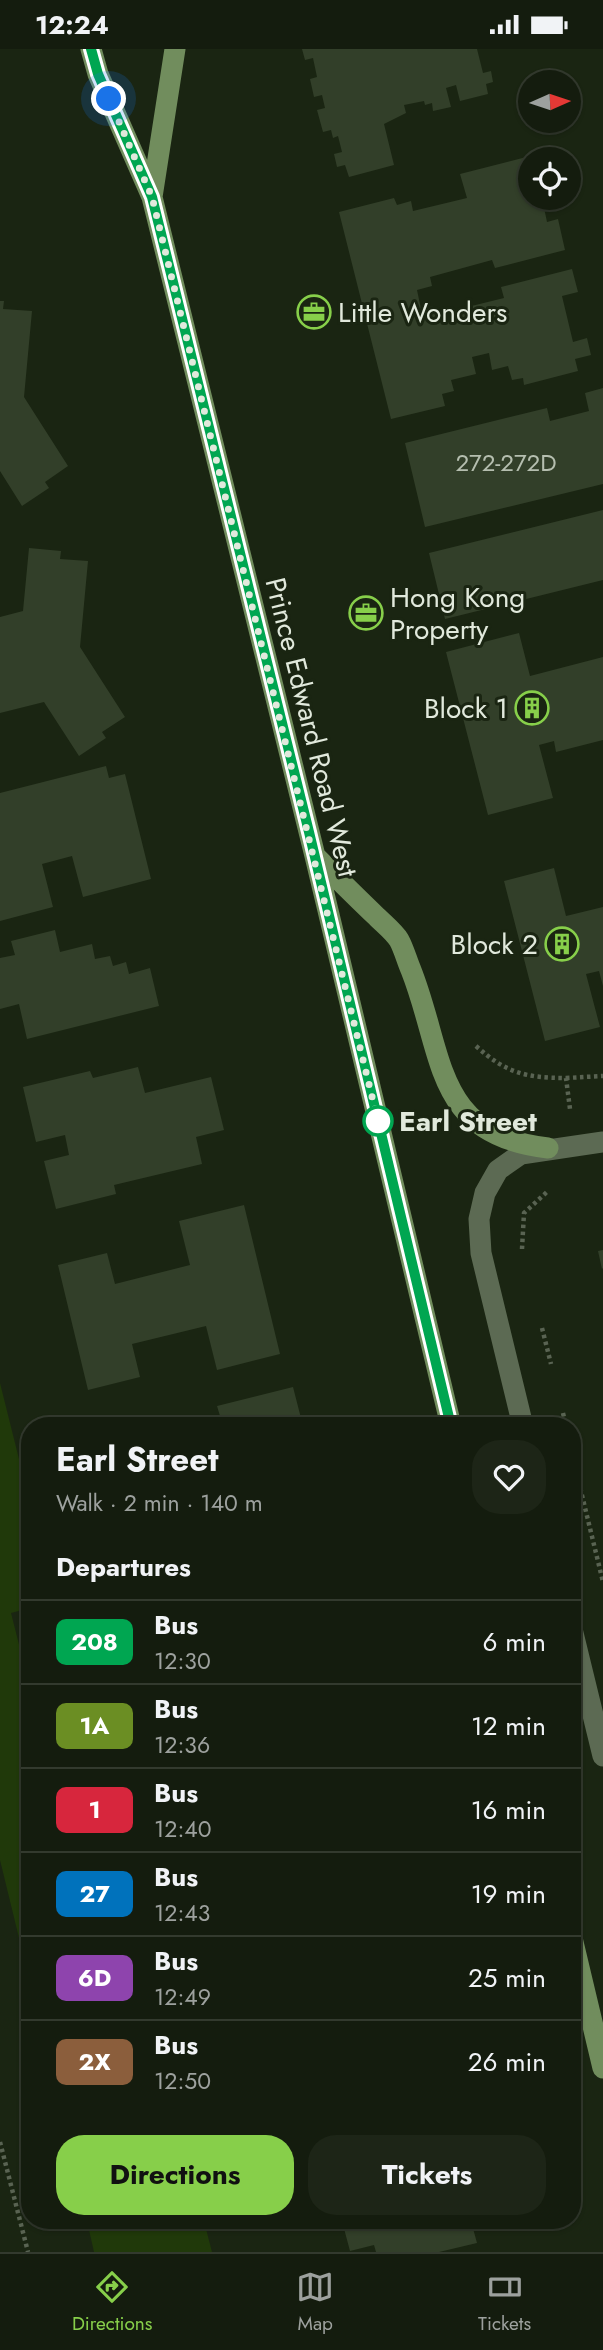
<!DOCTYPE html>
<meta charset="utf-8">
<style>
body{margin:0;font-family:Jost,sans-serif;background:#1d2517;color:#f1f3f6;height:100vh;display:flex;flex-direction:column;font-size:26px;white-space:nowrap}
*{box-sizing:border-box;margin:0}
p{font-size:23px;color:#9da19e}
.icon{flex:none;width:38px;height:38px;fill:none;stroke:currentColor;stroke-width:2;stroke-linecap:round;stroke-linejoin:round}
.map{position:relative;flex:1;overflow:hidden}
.side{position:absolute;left:21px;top:1368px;width:560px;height:812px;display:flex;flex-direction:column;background:#141c0e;border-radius:28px;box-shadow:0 2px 5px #0004,0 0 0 2px #333a2e}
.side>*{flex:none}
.badge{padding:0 14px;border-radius:10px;font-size:24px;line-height:46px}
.needle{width:46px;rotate:87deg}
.controls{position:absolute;left:518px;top:21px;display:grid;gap:14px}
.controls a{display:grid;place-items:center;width:63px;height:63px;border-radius:50%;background:#141c0e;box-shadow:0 2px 5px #0004,0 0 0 2px #333a2e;font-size:35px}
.you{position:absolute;width:35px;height:35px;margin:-18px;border:5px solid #fff;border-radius:50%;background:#1a73e8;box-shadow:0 0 0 10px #1a73e833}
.map>.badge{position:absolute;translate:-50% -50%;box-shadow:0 0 0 4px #fff}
h2{padding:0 35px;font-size:26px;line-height:63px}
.round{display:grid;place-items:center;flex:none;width:74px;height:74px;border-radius:28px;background:#1d2517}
.overview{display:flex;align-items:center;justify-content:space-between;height:119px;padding:0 35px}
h1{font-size:33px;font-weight:700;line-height:52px}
.primary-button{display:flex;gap:14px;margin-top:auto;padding:14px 35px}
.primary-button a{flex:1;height:80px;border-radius:28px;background:#87cf4a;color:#111;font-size:28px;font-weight:700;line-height:80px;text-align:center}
.primary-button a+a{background:#1d2517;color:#f1f3f6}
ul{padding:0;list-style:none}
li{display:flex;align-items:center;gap:21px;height:84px;padding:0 35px;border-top:2px solid #333a2e}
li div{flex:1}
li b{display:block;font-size:26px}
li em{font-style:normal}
li .badge{min-width:77px;font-weight:700;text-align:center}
.status{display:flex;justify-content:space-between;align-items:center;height:49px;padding:0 35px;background:#141c0e;direction:ltr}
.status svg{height:19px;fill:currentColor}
.dock{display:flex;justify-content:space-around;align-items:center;height:98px;border-top:2px solid #333a2e;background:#141c0e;font-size:19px;color:#9da19e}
.dock a{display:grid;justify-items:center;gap:4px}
.dock .active{color:#87cf4a}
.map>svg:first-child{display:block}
</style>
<div class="status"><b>12:24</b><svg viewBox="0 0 49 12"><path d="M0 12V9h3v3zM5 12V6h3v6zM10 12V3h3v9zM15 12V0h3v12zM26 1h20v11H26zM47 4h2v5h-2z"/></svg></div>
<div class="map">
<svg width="603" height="2203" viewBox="0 0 603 2203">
<rect width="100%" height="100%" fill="#1a2512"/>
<!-- green -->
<path fill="#20390a" d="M0 1334 30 1454V1559L11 1564 30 1639V1934L0 1811Z
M87 2172H204L212 2203H94Z"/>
<!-- building -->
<path fill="#323f29" d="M302 0H477L483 24 491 22 493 33 486 35 488 45 460 52 456 36 446 39 451 58 433 62 432 54 425 56 424 52 404 56 406 64 384 75 394 116 349 128 345 116 337 118 334 105 342 103 338 87 333 89 331 81 323 83 317 61 325 59 322 46 314 48 310 30 317 28 313 9 305 11Z
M542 104 544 110H530V149H542L547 173 558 170 565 201 495 219 492 211 430 228 432 237 417 241 421 260 433 257 435 266 504 249 501 238 572 220 578 243 562 247 573 293 587 289 591 306 575 310 578 322 524 336 523 329 512 331 508 317 492 321 489 304 472 308 476 325 451 331 454 342 442 345 445 357 391 370 339 163 394 149 397 156 411 152 413 162 467 149 460 125Z
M0 252H4L3 260 32 262 24 348 68 417 45 433 49 439 22 457 0 422Z
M603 339V435L425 478 405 394 547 359 550 372 589 362 585 344Z
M603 461V531L445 570 429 504Z
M29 499 61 502 60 510 88 512 80 598 125 668 102 683 106 689 79 707 44 653 0 664V568L23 562Z
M519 584 530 627 603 608V691L556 703 554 692 539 696 553 749 488 766 446 603Z
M106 717 109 729 125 725 151 830 83 848 72 807 42 815 53 858 0 872V744Z
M554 819 566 867 603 858V937L599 922 586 925 600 978 545 992 504 832Z
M55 881 60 903 92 895 95 910 110 907 113 917 126 913 129 925 150 919 159 957 27 990 19 955 0 960V909L15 906 11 892Z
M138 1018 145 1044 211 1028 224 1081 196 1088 202 1115 114 1136 116 1145 56 1160 44 1112 69 1106 65 1086 36 1093 23 1038 90 1022 93 1029Z
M244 1156 280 1305 217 1321 206 1277 132 1295 140 1328 88 1341 58 1216 107 1204 115 1235 190 1216 179 1172Z
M603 1201V1219L602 1220 598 1202Z
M293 1338 303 1377H223L217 1357Z
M342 2172H471L477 2194 439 2203H376L374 2196 350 2202Z"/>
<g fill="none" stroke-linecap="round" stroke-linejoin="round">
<!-- path -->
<path stroke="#596352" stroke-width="4.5" stroke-dasharray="3.5 3.5" stroke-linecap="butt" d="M476 997C506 1024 526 1029 566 1029L570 1060
M566 1029 603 1027
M522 1200 524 1164 548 1142
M542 1279 551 1315
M563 1364 566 1377
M572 1405 603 1533
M0 2093 28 2203"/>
<!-- minor -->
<path stroke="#5c6a53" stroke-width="21" d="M523 1377 481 1204 479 1170 485 1144 498 1121 521 1105 603 1093
M572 1580 603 1707"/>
<!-- major -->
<path stroke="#718d5d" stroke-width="21" d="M91 0 98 25 152 148 315 807 451 1377
M152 148 175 0
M316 808C336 828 356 848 377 868 384 875 394 883 399 891 404 900 407 912 411 921 445 1007 433 1086 548 1099
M572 1889 603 2019"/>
</g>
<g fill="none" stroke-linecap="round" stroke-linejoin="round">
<defs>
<path id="line" d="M91 0 98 25 152 148 309 783 451 1377"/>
</defs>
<!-- line casing -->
<use href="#line" stroke="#fff" stroke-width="16"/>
<!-- line -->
<use href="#line" stroke="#00a651" stroke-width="10"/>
<!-- walk -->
<path stroke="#e1e9dc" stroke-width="7" stroke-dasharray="0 12.6" d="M109 50 152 148 378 1072"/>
</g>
<!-- icons -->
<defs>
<symbol id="office-ring" viewBox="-11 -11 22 22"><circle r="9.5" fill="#1a2512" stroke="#87cf4a" stroke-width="1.5"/><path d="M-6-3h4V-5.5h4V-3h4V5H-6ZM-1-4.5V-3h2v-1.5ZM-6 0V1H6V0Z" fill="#87cf4a"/></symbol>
<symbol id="building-ring" viewBox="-11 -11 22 22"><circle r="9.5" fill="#1a2512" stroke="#87cf4a" stroke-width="1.5"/><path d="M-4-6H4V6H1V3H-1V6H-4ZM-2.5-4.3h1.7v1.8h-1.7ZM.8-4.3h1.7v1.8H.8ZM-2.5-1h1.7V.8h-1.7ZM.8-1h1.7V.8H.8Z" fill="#87cf4a"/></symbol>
</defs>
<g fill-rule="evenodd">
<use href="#office-ring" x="295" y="244" width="38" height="38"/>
<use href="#office-ring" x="347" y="545" width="38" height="38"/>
<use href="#building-ring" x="513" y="640" width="38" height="38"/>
<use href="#building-ring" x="543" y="876" width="38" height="38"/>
</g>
<!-- markers -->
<circle fill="#fff" stroke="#00a651" stroke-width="3.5" cx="378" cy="1072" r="14"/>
<g text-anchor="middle" stroke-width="6" stroke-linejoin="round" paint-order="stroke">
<!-- number labels -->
<g font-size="24" fill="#b5beaf">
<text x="506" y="422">272-272D</text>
</g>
<!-- poi labels -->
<g font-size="28" fill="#e1e9dc" stroke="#1a2512" text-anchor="start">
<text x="338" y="273">Little Wonders</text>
<text x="390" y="558">Hong Kong<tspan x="390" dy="32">Property</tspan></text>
<text x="508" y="669" text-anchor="end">Block 1</text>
<text x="538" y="905" text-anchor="end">Block 2</text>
</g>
<!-- street labels -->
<g font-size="28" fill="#e1e9dc" stroke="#1a2512">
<text transform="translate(312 678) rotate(76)" y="10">Prince Edward Road West</text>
</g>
<!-- stop labels -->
<g font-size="28" font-weight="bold" fill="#e1e9dc" stroke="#1a2512" text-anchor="start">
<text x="399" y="1082">Earl Street</text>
</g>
</g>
</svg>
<div class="controls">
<a><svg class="needle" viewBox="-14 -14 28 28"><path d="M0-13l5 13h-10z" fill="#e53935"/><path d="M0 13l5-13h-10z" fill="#9da19e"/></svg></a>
<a><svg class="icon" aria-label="locate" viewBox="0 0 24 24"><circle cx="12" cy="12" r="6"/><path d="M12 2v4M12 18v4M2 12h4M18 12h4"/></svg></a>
</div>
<div class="you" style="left:109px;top:50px"></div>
<section class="side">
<div class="overview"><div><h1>Earl Street</h1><p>Walk · 2 min · 140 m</p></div><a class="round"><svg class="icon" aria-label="heart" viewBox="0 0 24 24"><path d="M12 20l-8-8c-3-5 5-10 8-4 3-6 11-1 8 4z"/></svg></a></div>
<h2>Departures</h2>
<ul>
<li><span class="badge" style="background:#00a651;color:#fff">208</span><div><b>Bus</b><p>12:30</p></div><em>6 min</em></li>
<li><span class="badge" style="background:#6b8e23;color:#fff">1A</span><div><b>Bus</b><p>12:36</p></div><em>12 min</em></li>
<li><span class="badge" style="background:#d7263d;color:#fff">1</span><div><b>Bus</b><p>12:40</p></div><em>16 min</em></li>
<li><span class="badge" style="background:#0072bc;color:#fff">27</span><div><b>Bus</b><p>12:43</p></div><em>19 min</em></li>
<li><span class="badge" style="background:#8e44ad;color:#fff">6D</span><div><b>Bus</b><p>12:49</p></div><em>25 min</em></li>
<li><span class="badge" style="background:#8b5e3c;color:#fff">2X</span><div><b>Bus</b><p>12:50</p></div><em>26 min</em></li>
</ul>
<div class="primary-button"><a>Directions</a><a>Tickets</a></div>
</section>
</div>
<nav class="dock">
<a class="active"><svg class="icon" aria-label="directions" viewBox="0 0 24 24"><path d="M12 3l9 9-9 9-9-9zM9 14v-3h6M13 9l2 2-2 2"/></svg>Directions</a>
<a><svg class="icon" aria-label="map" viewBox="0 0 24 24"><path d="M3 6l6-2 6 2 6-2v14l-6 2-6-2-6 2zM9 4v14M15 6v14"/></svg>Map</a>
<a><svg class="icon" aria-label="tickets" viewBox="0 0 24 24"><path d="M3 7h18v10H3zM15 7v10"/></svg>Tickets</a>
</nav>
